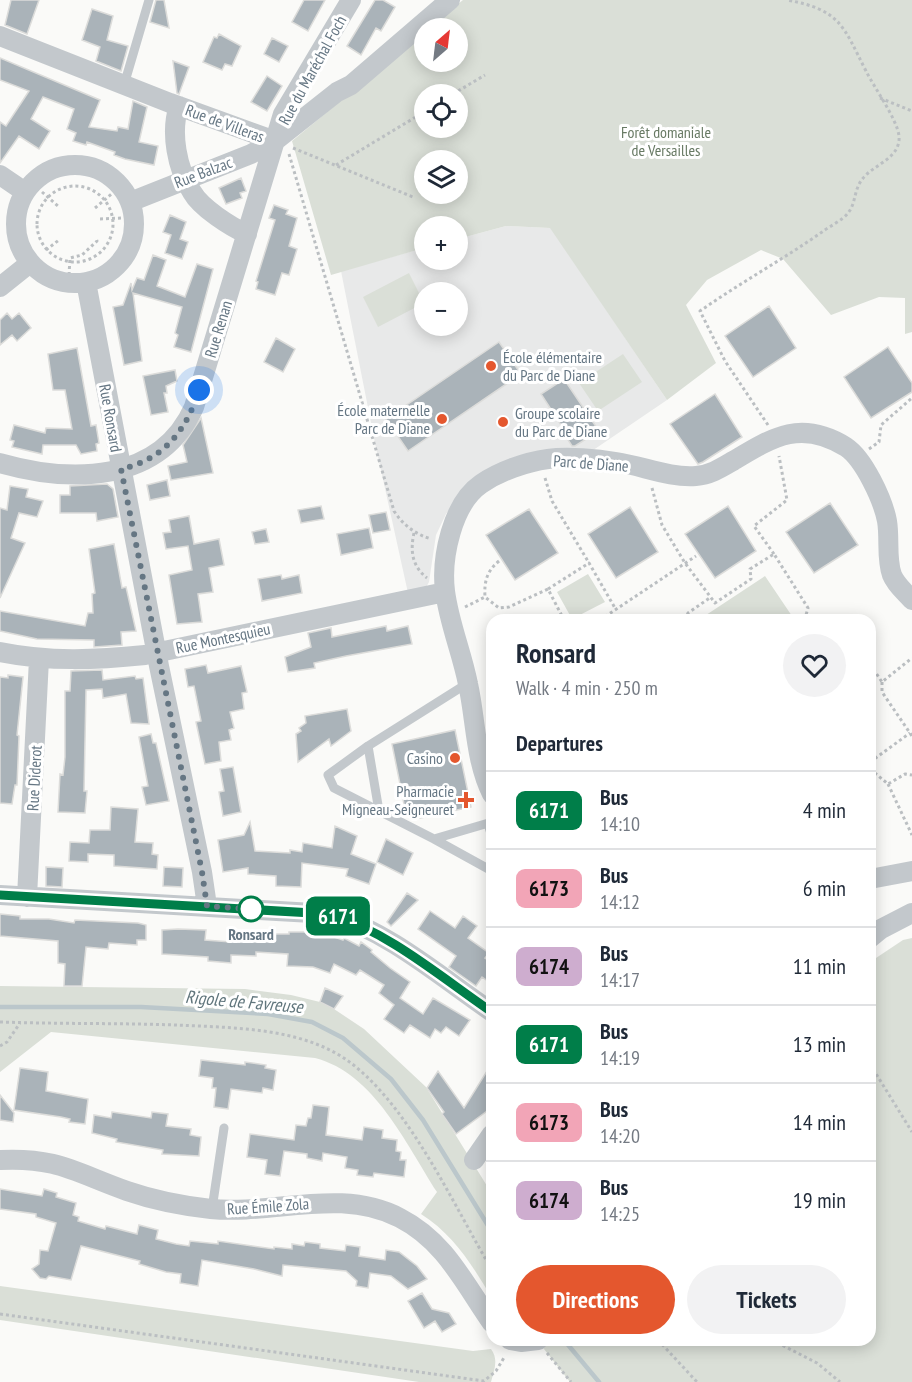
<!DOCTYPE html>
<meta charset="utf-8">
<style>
body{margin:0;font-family:"PT Sans Narrow",sans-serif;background:#f2f2f3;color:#1f2937;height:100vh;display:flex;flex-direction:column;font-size:22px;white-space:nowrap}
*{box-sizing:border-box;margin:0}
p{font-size:20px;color:#747a83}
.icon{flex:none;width:33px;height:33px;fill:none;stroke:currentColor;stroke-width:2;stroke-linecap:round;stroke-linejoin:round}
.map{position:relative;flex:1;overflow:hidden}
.side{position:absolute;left:486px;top:614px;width:390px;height:732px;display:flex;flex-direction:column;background:#fff;border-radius:18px;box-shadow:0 3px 15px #0003}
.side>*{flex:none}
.badge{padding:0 12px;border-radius:9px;font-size:21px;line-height:39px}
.needle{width:39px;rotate:28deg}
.tools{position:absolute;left:414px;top:18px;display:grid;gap:12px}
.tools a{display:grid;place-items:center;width:54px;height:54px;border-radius:50%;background:#fff;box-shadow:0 3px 15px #0003;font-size:30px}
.you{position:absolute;width:30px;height:30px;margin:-15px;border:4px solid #fff;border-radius:50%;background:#1a73e8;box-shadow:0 0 0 9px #1a73e833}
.map>.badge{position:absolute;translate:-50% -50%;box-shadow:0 0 0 3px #fff}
h2{padding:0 30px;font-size:22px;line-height:54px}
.round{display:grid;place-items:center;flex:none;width:63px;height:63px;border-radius:32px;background:#f2f2f3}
.summary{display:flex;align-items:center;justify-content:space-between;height:102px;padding:0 30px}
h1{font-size:28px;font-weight:800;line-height:45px}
.button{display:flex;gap:12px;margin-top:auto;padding:12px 30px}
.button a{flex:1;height:69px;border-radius:36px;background:#e4572e;color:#fff;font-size:24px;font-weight:800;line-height:69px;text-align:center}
.button a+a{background:#f2f2f3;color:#1f2937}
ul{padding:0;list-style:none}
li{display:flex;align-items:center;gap:18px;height:78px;padding:0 30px;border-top:2px solid #e0e1e3}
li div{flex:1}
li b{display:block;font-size:22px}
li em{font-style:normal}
li .badge{min-width:66px;font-weight:700;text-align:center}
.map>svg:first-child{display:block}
</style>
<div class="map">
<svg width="912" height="1382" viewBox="0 0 912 1382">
<rect width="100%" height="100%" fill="#fafaf8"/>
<!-- built -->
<path fill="#e8e9e9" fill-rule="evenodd" d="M506 226 551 228 667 400 583 457 558 455 460 495 446 514 436 535 429 582 423 593H408L375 443 341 271 424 248V260H458V239ZM424 292H458V326H424Z"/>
<!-- green -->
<path fill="#dadfd7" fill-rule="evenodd" d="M463 0H912V332L905 334V298L879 297 831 315 783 259 761 250 707 280 686 305 716 363 667 400 550 228 506 226 458 239V226H424V248L331 275 292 141 424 32V62H458V28H428ZM424 94H458V128H424ZM424 160H458V194H424Z
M409 273 424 303 378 327 363 297Z
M623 354 642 382 598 411 579 383Z
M588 574 605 602 572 619 557 592Z
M765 576 794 619H700Z
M912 938V1382H570L540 1344 545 1340H870V962L903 940Z
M0 986 245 989 291 995 320 1002 334 1009 364 1029 426 1087 492 1194V1298C472 1265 454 1235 421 1214L437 1192C406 1144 374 1073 315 1058L51 1032 0 1072Z
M0 1286 473 1351 491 1349C499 1360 494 1370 491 1382H419L0 1320Z"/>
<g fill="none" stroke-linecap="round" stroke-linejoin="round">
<!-- stream -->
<path stroke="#bbc7cb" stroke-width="4.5" d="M0 1007H141L268 1014 312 1022 343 1038 391 1079 423 1120 492 1232
M564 1340 599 1382"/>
</g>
<!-- building -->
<path fill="#aab3b9" stroke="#dcdcda" stroke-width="1.5" d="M11 0H39L27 34 5 25Z
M156 0H164L169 28 150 22Z
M304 0H325L308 31 292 22Z
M375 0H383L395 7 381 31 376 28 361 55 347 46Z
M92 9 113 16 107 40 128 46 121 71 96 61 100 47 82 40Z
M219 34 241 46 232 66 225 64 222 70 203 62 214 37 217 38Z
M272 38 288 46 279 62 264 54Z
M0 58 100 100 89 127 117 131 118 127 128 129 133 101 147 107 139 142 158 146 154 165 125 159 114 155 115 152 87 142 86 145 73 141 76 133 67 129 74 109 43 97 31 119 50 131 39 149 19 136 0 163V122L6 126 29 91 0 80Z
M173 61 189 67 179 94 177 93Z
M267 76 282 86 267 111 251 102Z
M241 178 246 191 240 193 242 198 226 204 219 188Z
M274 205 288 210 286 214 297 218 289 246 297 249 289 275 282 273 275 295 256 289 258 282 256 281 275 220 269 218Z
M170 215 186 222 180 239 188 242 182 259 165 253 171 235 163 232Z
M153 255 166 260 157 286 185 297 197 264 213 269 191 352 174 347 178 335 175 333 182 307 133 293 142 361 124 365 113 307 123 305 131 283 132 290 137 278 144 280Z
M769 306 796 348 753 377 725 336Z
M7 313 12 319 19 313 31 328 17 341 12 335 0 345V320Z
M276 338 295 349 283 372 264 362Z
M499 342 521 374 408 451 386 419Z
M888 347 912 383V392L871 418 844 377Z
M77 348 91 426 96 425 99 443 96 444 97 451 81 454 76 445H43L42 454 12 447 14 441 10 440 14 425 45 433 46 428 72 429 65 390H53L48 354Z
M175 370 177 381 166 386 167 393H164L168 412 151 415 143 376Z
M564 379 599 431 575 446H572L561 429 563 428 541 394Z
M715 394 742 437 703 462 698 464 670 424Z
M201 418 213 473 171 480 168 466 187 462 183 445Z
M167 480 170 496 150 500 147 485Z
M107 484 113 489 118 517 97 521 96 513H60V495H70V486Z
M10 486 28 489 26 497 43 501 37 517 19 513 11 538 25 543 0 598V508L7 510Z
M830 503 858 545 814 573 786 532Z
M321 506 324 519 301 523 298 510Z
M728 506 756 551 715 578 685 534Z
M630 507 658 552 616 578 588 534Z
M529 509 558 553 515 580 486 535Z
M386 512 390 530 373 533 369 515Z
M189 516 194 544 219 539 224 565 209 568 213 592 198 594 202 622 177 624 169 575 192 570 188 546 166 549 163 533 171 532 169 520Z
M369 528 373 548 341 555 337 534Z
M266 529 269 542 255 544 252 532Z
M114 544 122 588 126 587 136 631 121 632 122 645 94 647V640L37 639 0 631V611L85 626 88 613H93L92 594 95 593 89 549Z
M281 575 282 579 299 575 302 593 262 601 258 579Z
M386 626 387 631 408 626 412 644 346 656 314 663 315 668 288 672 285 657 311 647 308 633 331 628 332 637Z
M206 665 208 673 241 666 247 692 242 693 244 709 230 712 234 728 229 730 231 740 219 742 221 761 205 764 196 722 201 721 194 686 188 687 185 669Z
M102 670 103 680 135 676 136 679 143 678 149 724 131 723 126 694 103 698 102 689 86 690 84 791H87L85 813 58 812 60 774 63 775 65 757V691H70L71 671Z
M8 675 23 677 17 735 19 736 17 785H15L12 804 0 803V677L8 678Z
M347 709 351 731 331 746 329 739 298 762 296 734 301 731 299 728 306 723 305 716Z
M455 730 471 807 420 818 417 807 405 809 392 744Z
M151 734 153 743H156L169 801 146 805 142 787 148 786 139 737Z
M233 767 241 812 223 816 219 792 224 791 220 769Z
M111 807 138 809 135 842 153 843 152 854 158 855 157 869 114 866V855L88 854V862L69 861 70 842 89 843 90 830H110Z
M250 822 255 851 290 853V850L302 852 303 843 332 848 335 826 357 836 351 854 376 864 369 884 346 876 348 869 302 863 301 887 276 886V876L248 874V868L223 872 218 840 244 835Z
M386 839 413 853 403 875 377 862Z
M46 867 63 868 62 887 46 886Z
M164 867 183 868 182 887 163 886Z
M407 893 418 900 391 926 387 922Z
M430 911 455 928 463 916 477 926 468 938 489 953 485 958 492 963V984L482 977 476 986 449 967 456 956 418 929Z
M0 914 20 916V919H49L74 923 75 920 138 923 146 925V940H137V945L109 943 108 949 86 947 82 986H64L65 964 58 963V941L0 936Z
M178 929 206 930 205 940 231 942 232 934 264 936V934H289V932H320L343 940 344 938 359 946 361 942 372 950 371 952 390 968 410 982 400 998 423 1014 433 998 470 1020 459 1036 446 1027 441 1033 435 1029 430 1038 410 1025 404 1033 384 1019 394 1005 379 993 384 985 360 970 356 975 334 964 330 973 313 967 287 966 288 954 256 952V956L231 955V963L208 961V957L162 954V930Z
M325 988 343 996 334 1009 320 1002Z
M201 1060 245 1065V1062L266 1065 265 1068 276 1070 273 1090 263 1088 262 1093 231 1089 228 1109 214 1107 216 1088H212L213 1078 199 1076Z
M492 1063V1103L487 1111 456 1134 442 1114 444 1112 427 1088 438 1071 464 1108Z
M20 1068 48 1072 46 1091 88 1099 85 1124 69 1122 70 1119 61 1117 14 1110Z
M0 1095 14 1113 13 1122 0 1120Z
M313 1105 329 1107 326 1135 362 1140 364 1127 383 1130 382 1138 397 1140 396 1151 401 1152 400 1160H406L404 1177 374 1173 373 1177 357 1175 358 1170 345 1168 347 1157 323 1153 322 1161 307 1158V1154L284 1151 280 1176 265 1174 267 1160 247 1157 250 1134 294 1140 296 1125 306 1126 308 1118H311Z
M112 1112 151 1118 152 1112 168 1114 166 1126 191 1129 190 1135 201 1137 199 1156 162 1154 163 1150 116 1142 117 1139 92 1133 94 1115 111 1118Z
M0 1189 42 1196 44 1189 57 1193 56 1197 76 1203 73 1215 79 1217 78 1221 105 1229 106 1226 137 1234 139 1225 158 1230 156 1239 176 1244 189 1246 190 1241 218 1244V1241L274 1249V1247L292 1249V1244L304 1246 305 1242 320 1244V1248L345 1251 346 1245 360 1247 359 1256 385 1260 386 1250 399 1252 417 1266 427 1279 408 1289 391 1276 370 1273 368 1288 356 1286 357 1281 346 1271 283 1265 282 1276 254 1269 202 1260 198 1286 180 1283 181 1274 166 1272 139 1264 140 1261 81 1246 71 1280 49 1276 46 1279 40 1278 32 1269 39 1264 40 1250 48 1251 56 1223 36 1217V1214L0 1209Z
M422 1293 432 1309 449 1313 456 1324 442 1332 435 1321 424 1328 408 1301Z"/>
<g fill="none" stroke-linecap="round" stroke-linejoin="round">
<!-- path -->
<path stroke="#bbbfc2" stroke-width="3" stroke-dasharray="3 3" stroke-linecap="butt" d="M453 94 485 75
M880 98 912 111
M293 148 413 197
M289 154 394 511C403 525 415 534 431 539
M336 165 424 112
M37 224a38 38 0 1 1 76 0a38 38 0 1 1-76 0Z
M42 192 59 207
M95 208 115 191
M100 219 123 218
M46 250 59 240
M69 275 70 258 82 255 97 241 96 238
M768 425 725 361 700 311C740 283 782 260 822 232 830 226 843 220 848 213 857 202 853 188 865 176 876 164 901 157 899 136 897 119 875 89 866 71 843 26 841 10 787 0
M869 449 879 442 881 425 912 398
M545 478 552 501 589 563
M652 488 662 525 685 563 715 603 751 579 750 569 774 554 808 608 806 615 809 620
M414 533C410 551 412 566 427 578
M774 554 754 526 787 500 779 456
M499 561C487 571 484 581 485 597L499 608 509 607 548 589 564 620
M548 589 589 563 615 608
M465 607 485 597
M600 620 696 556
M685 620 688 613 711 597
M870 664 882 682 912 658
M882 682V692L912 736
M870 762 910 733
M870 769 888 784 905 774 912 775
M888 784 912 835
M0 1022C59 1024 118 1023 177 1025 236 1028 308 1027 356 1067 413 1114 454 1206 492 1270
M0 1046 7 1042 20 1023
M870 1064 912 1132
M0 1314 484 1381 496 1371 505 1356
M658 1340 697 1382
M772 1340 817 1363 840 1382
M547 1353 571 1382"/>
<!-- service -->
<path stroke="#c3c8cc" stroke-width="9" d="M124 85 149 0
M468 683 368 746 328 775 334 788 434 839 492 822
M368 746 379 811
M488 824 492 837
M434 839 492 871
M212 1209 224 1128"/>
<!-- minor -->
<path stroke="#c3c8cc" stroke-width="20" d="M0 36 170 103 275 141
M179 106C170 132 177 169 192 192 201 208 231 227 247 234
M16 224a59 59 0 1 1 118 0a59 59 0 1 1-118 0Z
M0 175 25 192
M130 202 251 154 275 141 337 92 351 85 450 0
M86 282 159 666 202 872 207 906
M0 287 30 263
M0 463C70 483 160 484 194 407L283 114 351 0
M0 652C49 662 96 660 145 655L445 592
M492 794C475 760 476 720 468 684 462 653 449 623 445 591 441 558 452 504 481 484 500 471 526 462 548 459 567 456 598 459 616 462 643 466 669 478 696 476 710 475 721 468 733 461 773 437 801 419 846 447 864 459 883 500 887 521 890 538 886 559 892 575 896 585 905 592 912 600
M870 879 912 871
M0 895 330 914C388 931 442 978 492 1012
M27 897 39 659
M870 938 881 929 912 913
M0 1160C57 1157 76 1173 127 1191 153 1200 184 1206 211 1209 274 1215 341 1187 400 1218 445 1241 464 1283 492 1323
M474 1160 492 1134
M510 1340 521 1342 538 1340"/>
</g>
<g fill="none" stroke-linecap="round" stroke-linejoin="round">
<defs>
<path id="line" d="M0 895 330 914C389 932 442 978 492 1012"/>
</defs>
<!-- line casing -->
<use href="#line" stroke="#fff" stroke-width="14"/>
<!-- line -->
<use href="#line" stroke="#007e49" stroke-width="9"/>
<!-- walk -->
<path stroke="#657683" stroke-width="6" stroke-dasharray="0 10.8" d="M199 390C187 430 163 460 121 469L202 872 207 906 251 909"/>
</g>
<!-- markers -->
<g fill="#e4572e" stroke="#fff" stroke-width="2">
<circle cx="491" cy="366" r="6"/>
<circle cx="442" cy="419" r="6"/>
<circle cx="503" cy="422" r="6"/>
<circle cx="455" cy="758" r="6"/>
<path d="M463 791h6v6h6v6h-6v6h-6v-6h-6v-6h6z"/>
</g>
<circle fill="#fff" stroke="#007e49" stroke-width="3" cx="251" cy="909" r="12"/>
<g text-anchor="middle" stroke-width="6" stroke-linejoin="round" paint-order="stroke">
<!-- street labels -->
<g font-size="16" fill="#657683" stroke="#fff">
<text transform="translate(312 70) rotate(-61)" y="6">Rue du Maréchal Foch</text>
<text transform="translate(225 123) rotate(20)" y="6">Rue de Villeras</text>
<text transform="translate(203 172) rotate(-21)" y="6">Rue Balzac</text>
<text transform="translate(218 329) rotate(-73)" y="6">Rue Renan</text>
<text transform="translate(111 418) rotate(80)" y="6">Rue Ronsard</text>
<text transform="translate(591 463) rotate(4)" y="6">Parc de Diane</text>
<text transform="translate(223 638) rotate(-12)" y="6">Rue Montesquieu</text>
<text transform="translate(34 778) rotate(-87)" y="6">Rue Diderot</text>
<text transform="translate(268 1206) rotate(-4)" y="6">Rue Émile Zola</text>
</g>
<!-- park labels -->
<g font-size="16" fill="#687a64" stroke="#fff">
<text x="666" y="138">Forêt domaniale<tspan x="666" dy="18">de Versailles</tspan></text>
</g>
<!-- poi labels -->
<g font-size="16" fill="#657683" stroke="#fff" text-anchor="end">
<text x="503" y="363" text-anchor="start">École élémentaire<tspan x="503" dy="18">du Parc de Diane</tspan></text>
<text x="430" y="416">École maternelle<tspan x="430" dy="18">Parc de Diane</tspan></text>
<text x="515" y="419" text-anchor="start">Groupe scolaire<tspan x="515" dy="18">du Parc de Diane</tspan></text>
<text x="443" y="764">Casino</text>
<text x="454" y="797">Pharmacie<tspan x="454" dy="18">Migneau-Seigneuret</tspan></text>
</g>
<!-- stop labels -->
<g font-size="16" font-weight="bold" fill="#657683" stroke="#fff">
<text x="251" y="940">Ronsard</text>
</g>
<!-- water labels -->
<g font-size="18" font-style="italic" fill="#60757c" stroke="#fff">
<text transform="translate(244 1002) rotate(5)" y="6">Rigole de Favreuse</text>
</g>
</g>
</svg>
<div class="tools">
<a><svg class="needle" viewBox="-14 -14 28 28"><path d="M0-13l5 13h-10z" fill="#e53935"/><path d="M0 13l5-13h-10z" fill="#747a83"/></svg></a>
<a><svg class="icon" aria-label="locate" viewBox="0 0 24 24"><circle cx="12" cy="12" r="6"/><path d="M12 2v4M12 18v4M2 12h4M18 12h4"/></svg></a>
<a><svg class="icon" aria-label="layers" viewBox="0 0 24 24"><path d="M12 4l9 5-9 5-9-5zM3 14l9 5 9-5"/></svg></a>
<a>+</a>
<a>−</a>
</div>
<div class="you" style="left:199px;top:390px"></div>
<b class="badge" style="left:338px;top:916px;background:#007e49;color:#fff">6171</b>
<section class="side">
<div class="summary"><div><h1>Ronsard</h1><p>Walk · 4 min · 250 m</p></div><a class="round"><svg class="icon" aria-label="heart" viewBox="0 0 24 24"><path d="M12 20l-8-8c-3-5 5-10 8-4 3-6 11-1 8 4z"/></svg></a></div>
<h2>Departures</h2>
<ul>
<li><span class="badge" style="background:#007e49;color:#fff">6171</span><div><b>Bus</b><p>14:10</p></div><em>4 min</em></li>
<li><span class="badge" style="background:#f2a5b7;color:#111">6173</span><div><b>Bus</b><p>14:12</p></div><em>6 min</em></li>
<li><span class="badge" style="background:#ceadcf;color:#111">6174</span><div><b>Bus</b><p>14:17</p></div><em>11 min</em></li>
<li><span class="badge" style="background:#007e49;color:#fff">6171</span><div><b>Bus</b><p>14:19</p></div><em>13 min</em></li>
<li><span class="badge" style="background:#f2a5b7;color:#111">6173</span><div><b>Bus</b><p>14:20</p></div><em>14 min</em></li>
<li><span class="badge" style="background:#ceadcf;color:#111">6174</span><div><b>Bus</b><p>14:25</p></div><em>19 min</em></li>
</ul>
<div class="button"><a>Directions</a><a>Tickets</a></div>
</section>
</div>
